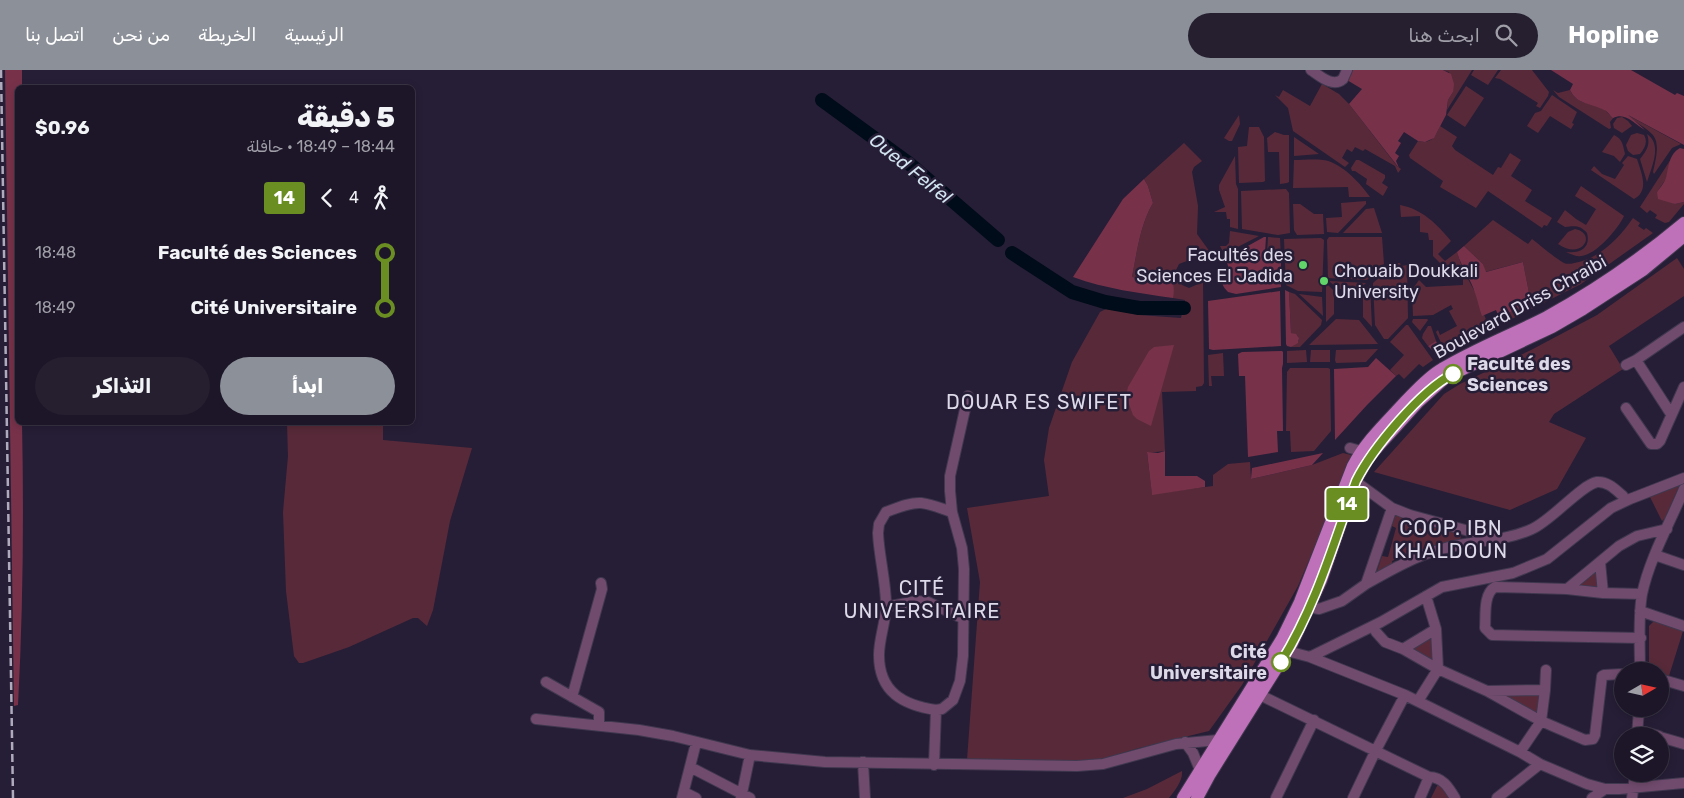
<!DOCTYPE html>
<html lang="ar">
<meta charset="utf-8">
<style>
body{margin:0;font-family:Rubik,"Noto Naskh Arabic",sans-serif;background:#251f30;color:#f1f3f6;direction:rtl;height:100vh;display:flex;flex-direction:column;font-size:19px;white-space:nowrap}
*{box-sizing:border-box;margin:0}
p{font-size:16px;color:#a09fa8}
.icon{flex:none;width:28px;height:28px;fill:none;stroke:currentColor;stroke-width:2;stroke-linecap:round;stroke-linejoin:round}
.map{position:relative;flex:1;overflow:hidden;direction:ltr}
.drawer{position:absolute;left:15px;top:15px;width:400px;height:340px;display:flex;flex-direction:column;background:#1c1628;border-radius:8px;box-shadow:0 2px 8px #0003,0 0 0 1px #3a3545;direction:rtl}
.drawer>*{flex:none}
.badge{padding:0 10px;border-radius:4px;font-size:18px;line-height:32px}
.needle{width:32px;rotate:81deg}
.controls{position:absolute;left:1614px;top:592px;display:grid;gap:10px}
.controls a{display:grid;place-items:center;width:55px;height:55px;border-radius:50%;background:#1c1628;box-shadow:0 2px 8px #0003,0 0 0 1px #3a3545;font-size:25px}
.map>.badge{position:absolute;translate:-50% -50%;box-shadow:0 0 0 2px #fff}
.legs{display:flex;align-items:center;gap:8px;height:55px;padding:0 20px;font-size:16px}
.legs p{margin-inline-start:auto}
.summary{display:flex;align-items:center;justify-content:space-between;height:85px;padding:0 20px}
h1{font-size:28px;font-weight:800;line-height:38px}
.cta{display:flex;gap:10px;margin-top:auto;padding:10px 20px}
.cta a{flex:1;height:58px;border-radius:30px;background:#8c9099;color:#fff;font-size:20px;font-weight:800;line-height:58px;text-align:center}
.cta a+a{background:#251f30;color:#f1f3f6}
ul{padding:0 20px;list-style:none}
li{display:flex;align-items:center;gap:18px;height:55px;font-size:19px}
li i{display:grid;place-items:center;width:8px;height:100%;margin:0 6px;background:currentColor}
li i::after{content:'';width:12px;height:12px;margin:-6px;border:4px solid;border-radius:50%;background:#1c1628}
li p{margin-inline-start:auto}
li:first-child i{background:linear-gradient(#0000 50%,currentColor 0)}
li:last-child i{background:linear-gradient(currentColor 50%,#0000 0)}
header{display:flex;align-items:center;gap:30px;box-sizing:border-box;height:70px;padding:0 25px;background:#8c9099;color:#fff}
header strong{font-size:24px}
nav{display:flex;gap:28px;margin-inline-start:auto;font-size:18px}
.search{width:350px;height:45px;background:#251f30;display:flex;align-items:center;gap:12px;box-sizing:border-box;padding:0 18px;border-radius:28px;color:#a09fa8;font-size:19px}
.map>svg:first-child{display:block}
</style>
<header>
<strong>Hopline</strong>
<div class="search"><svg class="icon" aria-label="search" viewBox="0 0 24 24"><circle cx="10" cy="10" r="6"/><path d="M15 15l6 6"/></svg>ابحث هنا</div>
<nav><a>الرئيسية</a><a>الخريطة</a><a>من نحن</a><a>اتصل بنا</a></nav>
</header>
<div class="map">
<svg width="1684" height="728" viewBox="0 0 1684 728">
<rect width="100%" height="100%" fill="#261e36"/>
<!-- green -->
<path fill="#582a39" d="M1443 0H1472L1447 40 1448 30 1453 22 1449 2Z
M1474 0H1498L1488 15 1471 5Z
M1501 0H1532L1549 22 1548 26 1540 38 1536 36 1538 33 1500 9 1495 8Z
M1322 14 1339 24 1349 34 1397 96 1401 99 1398 103 1395 96 1365 79 1363 81 1355 77 1352 82 1347 79 1342 88 1349 93 1345 97 1293 61 1288 38 1275 25 1279 27 1283 20 1310 36Z
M1466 16 1484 28 1465 57 1447 45Z
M1553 20 1558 23 1570 20C1577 36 1593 32 1605 40 1609 43 1609 46 1614 47L1610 52 1611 58 1609 59 1559 27Z
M1552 25 1577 42 1572 53 1574 54 1571 59 1550 46 1538 63 1527 56 1535 43 1541 41Z
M1624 43 1681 74 1672 78 1654 104 1653 102C1663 60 1654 67 1624 43Z
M1239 45 1240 54 1232 71H1229L1224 68Z
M1622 47 1628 51 1632 56 1622 63 1614 58 1613 54 1617 48Z
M1440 56 1457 67 1452 76 1455 80 1493 105 1498 97 1501 98 1510 83 1521 90 1511 106 1532 120 1525 131 1552 148 1547 156 1544 155 1542 158 1488 121 1476 138 1440 117 1443 111 1410 88 1409 85 1418 71C1432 74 1435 67 1440 56Z
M1249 57H1259L1264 67 1265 111 1263 112 1239 113 1238 77 1247 76Z
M1275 62 1284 65H1289V112L1287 113 1280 114 1279 82H1268L1267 68Z
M1637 63 1644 65C1648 72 1645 78 1640 84L1633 85 1628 81 1626 75 1631 65Z
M1647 64C1663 75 1651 98 1647 112L1640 89C1646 81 1651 75 1647 64Z
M1614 65C1623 69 1623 76 1625 84L1620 92 1614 86 1602 82Z
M1294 67 1319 84 1294 86Z
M1184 73 1202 91 1194 97 1192 102 1198 136 1197 164 1210 182 1179 194 1176 200 1182 215 1189 218 1203 212 1204 313 1202 316 1196 317V321L1162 322 1165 381 1147 383 1152 424 1213 416V405L1228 394 1250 392 1251 409 1312 395 1343 383 1351 385V388L1345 406 1298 516 1242 615 1209 661 1139 678 1102 689 1068 691 967 690 980 512 967 438 1049 426 1044 390 1049 358 1072 292 1100 242 1108 238 1139 245 1181 248 1185 230 1173 228V215L1170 206 1159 213 1132 207C1137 182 1140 155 1153 133L1148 116 1144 109Z
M1235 86 1236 114 1238 119V159L1230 157V149H1227L1226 142H1214L1225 137 1219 120V115Z
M1628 86 1637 89C1641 102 1650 121 1634 129L1591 100 1594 96 1602 104 1615 109 1624 95 1622 93Z
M1671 89 1666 109 1657 122 1675 134 1684 132V134L1669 152 1665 153 1655 148 1657 145 1650 140 1647 143 1640 137Z
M1294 90C1303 90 1314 89 1323 90 1341 92 1360 113 1370 127H1349L1348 117 1293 118Z
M1356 90H1359L1385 105V108L1382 113 1388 117 1383 126 1366 114 1367 109 1355 101H1352L1351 98Z
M1581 116 1624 146C1618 159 1596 185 1581 186 1576 187 1571 184 1566 182 1580 184 1591 178 1587 163 1580 155 1575 156 1565 157L1557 152 1565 140 1576 149 1586 155 1596 139 1575 126Z
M1286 119 1289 123 1290 163 1278 165 1242 159 1241 121Z
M1366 131V134L1338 163 1327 162 1326 148 1342 147 1341 133Z
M1293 134H1300L1314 144H1323L1324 164 1297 165 1294 160Z
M1400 135C1422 139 1437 154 1451 171L1438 184 1445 191 1457 182 1463 200 1475 222 1487 252 1488 261 1445 281 1436 262 1438 260 1440 265 1457 256 1449 241 1453 239 1451 235 1433 245 1413 246 1412 220 1419 210 1426 217 1463 215V200H1444V197L1433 186V170H1429L1428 163 1420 162V146L1401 147Z
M1374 138 1382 163H1343L1366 139Z
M1633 148 1640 153 1638 156 1644 160 1646 158 1653 163 1581 214 1504 253 1500 252 1499 247 1531 233 1523 192 1485 202 1483 194 1464 176 1493 150 1528 174 1532 169C1541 176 1555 188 1564 193 1568 195 1574 193 1579 192 1602 186 1620 167 1633 148Z
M1575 159C1597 163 1583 191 1558 174L1568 162Z
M1230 161 1259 166 1224 184 1220 176H1226L1229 173Z
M1268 167 1280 168 1281 188H1264L1267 184Z
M1329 167H1382L1384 194 1367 210 1328 208 1327 170Z
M1321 168 1324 170 1322 222 1298 221 1286 215 1284 169Z
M1677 188 1684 199V226L1609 276 1623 299 1554 344 1549 352 1586 368 1557 419 1510 440 1374 402 1444 324 1460 314 1531 280 1597 245Z
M1395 193H1400L1401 196 1407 195 1408 248 1388 269H1384L1375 255 1373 213Z
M1329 211 1366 213 1358 220 1338 219Z
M1326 213 1334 221V244L1326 252Z
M1370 215 1372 257 1363 247V222Z
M1289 222 1295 224 1322 250 1321 255 1300 277H1291L1299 271 1298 266 1291 263Z
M1299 224 1322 227 1323 246 1321 244Z
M1336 249 1359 250 1378 274 1309 275Z
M1413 249H1427L1428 250 1420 261 1412 252Z
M1406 255H1408L1433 290 1423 297 1419 294 1404 309 1399 304 1396 306 1390 300 1404 285 1390 272Z
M1428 256H1431L1436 271 1428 276 1422 268 1423 264Z
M1378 279 1366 292 1336 293 1335 290 1336 280Z
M1306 280 1307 292 1287 293V281Z
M1311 280H1330V292H1310Z
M1223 283 1224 306H1211L1212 316H1209L1208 285Z
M1290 298H1328L1330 299 1331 361 1314 381 1291 382 1290 361H1286L1287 302Z
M285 353H383V370L472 378 450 451 433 540 427 556 418 548H413L349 577 303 593H299L294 586 286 521 283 442 288 386 287 354Z
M1680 414 1665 448 1662 451 1650 427Z
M1396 444 1406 448 1408 455 1432 462 1435 457 1456 462 1461 466 1460 471 1423 482 1421 478H1420L1392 491V494L1376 504 1382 486 1388 487 1396 458 1392 456Z
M1597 500 1600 517 1597 519 1577 515Z
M1653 552H1657L1683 561 1669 606 1660 603V601H1654L1649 599V556Z
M1431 566 1435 592 1411 579Z
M1541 625 1537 644 1506 626 1507 625Z
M1182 701C1183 711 1175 720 1169 728H1123L1147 719Z
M1439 712 1453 728H1431Z"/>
<!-- forest -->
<path fill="#77324a" d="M5 0H22V17L18 18V352L22 353C24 446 23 541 18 635L14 636Z
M1353 0H1443L1451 4 1454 14 1453 22 1448 30 1446 45 1434 68 1425 72 1418 71 1404 62 1398 71 1401 73 1395 83 1399 86 1396 91 1399 98 1349 34 1362 19 1347 10Z
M1551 0H1631L1675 25 1677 23 1684 26V75L1628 45 1645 60C1634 54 1626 42 1613 48 1609 45 1608 41 1604 40 1591 33 1577 35 1570 20L1573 14Z
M1680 78 1684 79V132L1675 134 1658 129 1657 122C1660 118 1664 113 1666 108 1669 96 1669 84 1680 78Z
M1144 109 1148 116 1153 133C1140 155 1137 182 1132 207L1159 212 1161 203C1174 204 1175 218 1173 228 1139 223 1106 219 1073 207L1123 129Z
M1264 167H1266L1265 182 1262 184 1263 191 1281 192V217L1236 224 1228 222C1224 218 1221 214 1222 207L1230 204 1226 188Z
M1464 176 1483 194 1486 202 1523 192 1531 233 1499 247 1496 240 1482 246C1479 238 1478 231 1475 223 1471 209 1461 197 1457 182Z
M1285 220 1289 222 1291 263 1296 264 1299 268 1298 273 1291 277 1287 276 1286 274Z
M1280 221 1281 276 1213 280 1209 279 1208 231Z
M1436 271 1442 283 1437 285 1428 276Z
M1174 275 1151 356 1137 349 1133 345 1126 326 1128 317 1149 281 1154 277Z
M1282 281 1283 282V294L1282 298 1283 361H1277L1278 382 1248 387 1245 306H1239L1238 284 1242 282Z
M1376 288 1396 306 1367 335 1335 370 1334 299 1368 297Z
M1165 381V406H1197L1205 411V417L1152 425 1147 382 1158 383Z
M1323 383 1312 395 1251 409 1252 398Z"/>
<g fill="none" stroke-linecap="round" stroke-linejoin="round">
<!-- river -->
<path stroke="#000c19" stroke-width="14" d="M822 30 911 95 998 170
M1012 183 1072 222 1105 232 1139 238H1184"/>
<defs>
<path id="minor" d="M1311 0C1320 6 1333 18 1343 9L1347 0
M1636 290 1671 344
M1626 295 1636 290 1684 257
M1626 338 1651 374H1657L1660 371 1684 317
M1350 378 1361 381
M1355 411 1392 438 1410 445 1491 467
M1655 485 1684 495
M1600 492 1603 523
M1366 514C1391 500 1415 486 1442 479 1471 470 1504 472 1532 459 1551 451 1581 415 1597 412 1607 411 1615 419 1623 426
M1567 519 1603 523 1642 524
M886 537 917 531 928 532 962 548
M1309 537 1319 539 1342 531 1366 514 1392 438
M1640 541 1684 556
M1376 562 1385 572 1403 579 1438 599 1487 621 1541 651 1585 670 1593 669 1595 665 1602 606 1604 605 1622 604
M1641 568 1492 565 1485 558C1486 546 1483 524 1495 517L1567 519 1619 476 1637 466 1667 459
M1281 578 1287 581 1310 587 1405 625 1520 682 1540 694 1587 714 1605 719H1619L1684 713
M1403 579 1436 559
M1310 587 1381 552 1442 517 1513 503 1547 489 1611 438 1630 429 1684 408
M1640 601C1640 577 1638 547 1642 524 1650 487 1670 453 1684 419
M1660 609 1684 616
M546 612 599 642V656
M1545 620 1546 600
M1487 621 1545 620 1541 651 1520 682
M1260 625 1429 707C1443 707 1449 718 1455 728
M572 627 602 519 601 513
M1418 631 1438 599 1436 559 1426 526
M936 640C903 635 879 622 879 585 879 568 886 552 886 535 886 511 879 487 878 463L879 454 886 442C897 438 910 432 921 433 932 434 942 439 952 442
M536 649 639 660 673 666 750 685 825 692 1077 696 1103 694 1176 674 1218 670
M1638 660 1659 666
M1637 666 1639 639
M1660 667 1684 674
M1185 672 1193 683 1200 700
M863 692 865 728
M934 695 936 640 942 639 953 630 960 611 963 586 964 499 962 478 952 442 950 421V406L968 326
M690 697 750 728
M684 722 696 728
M682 728 696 673
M741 728 750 685
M1276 728 1314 650
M1353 728 1375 682 1405 625
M1420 728 1429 707
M1497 728 1540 694
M1592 728 1605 719
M1632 728 1635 704"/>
<path id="major" d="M1183 728 1282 569 1300 532 1353 396C1366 371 1386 353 1405 332 1416 321 1428 307 1442 299 1475 279 1512 265 1547 247 1596 220 1641 189 1684 153
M1197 728 1210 704 1292 573 1321 510 1355 411 1368 388 1379 375 1418 332 1446 307 1552 257 1583 239 1643 200 1684 166"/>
</defs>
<!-- minor casing -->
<use href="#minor" stroke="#40384f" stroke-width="12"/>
<!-- major casing -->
<use href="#major" stroke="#40384f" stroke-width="14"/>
<!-- minor -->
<use href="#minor" stroke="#714b6e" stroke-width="10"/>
<!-- major -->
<use href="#major" stroke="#be70b8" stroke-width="12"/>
<!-- rail -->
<path stroke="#afaabc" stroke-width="2.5" stroke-dasharray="8 4" stroke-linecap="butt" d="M1 0 13 728"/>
</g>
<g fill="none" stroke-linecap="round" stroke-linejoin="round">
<defs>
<path id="line-1" d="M1281 592C1316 536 1334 472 1356 411 1372 379 1421 320 1453 304"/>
</defs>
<!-- line-1 casing -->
<use href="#line-1" stroke="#fff" stroke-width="11"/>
<!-- line-1 -->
<use href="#line-1" stroke="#6b8e23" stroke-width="8"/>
</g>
<!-- markers -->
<g fill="#61d46a" stroke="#261e36" stroke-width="2">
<circle cx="1303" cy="195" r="5"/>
<circle cx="1324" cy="211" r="5"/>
</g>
<g fill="#fff" stroke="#6b8e23" stroke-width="2.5">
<circle cx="1453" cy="304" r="9"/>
<circle cx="1281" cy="592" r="9"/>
</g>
<g text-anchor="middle" stroke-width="5" stroke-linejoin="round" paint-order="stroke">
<!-- poi labels -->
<g font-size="18" fill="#ddd9e9" stroke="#261e36" text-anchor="end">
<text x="1293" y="191">Facultés des<tspan x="1293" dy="21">Sciences El Jadida</tspan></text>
<text x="1334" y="207" text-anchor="start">Chouaib Doukkali<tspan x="1334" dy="21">University</tspan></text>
</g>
<!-- street labels -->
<g font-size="18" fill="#ddd9e9" stroke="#261e36">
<text transform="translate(1520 237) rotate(-29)" y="6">Boulevard Driss Chraibi</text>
</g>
<!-- stop labels -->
<g font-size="18" font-weight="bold" fill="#ddd9e9" stroke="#261e36" text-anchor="start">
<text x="1467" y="300">Faculté des<tspan x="1467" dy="21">Sciences</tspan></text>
<text x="1267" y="588" text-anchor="end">Cité<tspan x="1267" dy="21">Universitaire</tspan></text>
</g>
<!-- water labels -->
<g font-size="19" font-style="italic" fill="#d1e4f0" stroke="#261e36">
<text transform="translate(911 98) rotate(39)" y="7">Oued Felfel</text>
</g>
<!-- quarter labels -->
<g font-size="20" letter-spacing="1" fill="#ddd9e9" stroke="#261e36">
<text x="1039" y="339">DOUAR ES SWIFET</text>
<text x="1451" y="465">COOP. IBN<tspan x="1451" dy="23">KHALDOUN</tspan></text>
<text x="922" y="525">CITÉ<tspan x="922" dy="23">UNIVERSITAIRE</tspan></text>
</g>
</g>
</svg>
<div class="controls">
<a><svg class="needle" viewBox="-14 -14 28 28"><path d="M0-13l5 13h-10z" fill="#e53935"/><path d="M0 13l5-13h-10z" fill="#a09fa8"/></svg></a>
<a><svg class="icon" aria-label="layers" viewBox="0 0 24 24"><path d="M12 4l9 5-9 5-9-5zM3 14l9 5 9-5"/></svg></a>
</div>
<b class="badge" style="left:1347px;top:434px;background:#6b8e23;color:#fff">14</b>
<section class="drawer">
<div class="summary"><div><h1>5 دقيقة</h1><p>18:44 – 18:49 · حافلة</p></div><b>$0.96</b></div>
<div class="legs"><svg class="icon" aria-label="walk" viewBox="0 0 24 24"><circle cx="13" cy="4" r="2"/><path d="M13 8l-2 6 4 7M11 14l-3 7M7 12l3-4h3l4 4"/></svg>4<svg class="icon" aria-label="back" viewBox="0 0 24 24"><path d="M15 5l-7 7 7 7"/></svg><b class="badge" style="background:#6b8e23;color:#fff">14</b></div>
<ul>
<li><i style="color:#6b8e23"></i><b>Faculté des Sciences</b><p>18:48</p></li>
<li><i style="color:#6b8e23"></i><b>Cité Universitaire</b><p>18:49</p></li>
</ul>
<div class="cta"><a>ابدأ</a><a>التذاكر</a></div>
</section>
</div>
